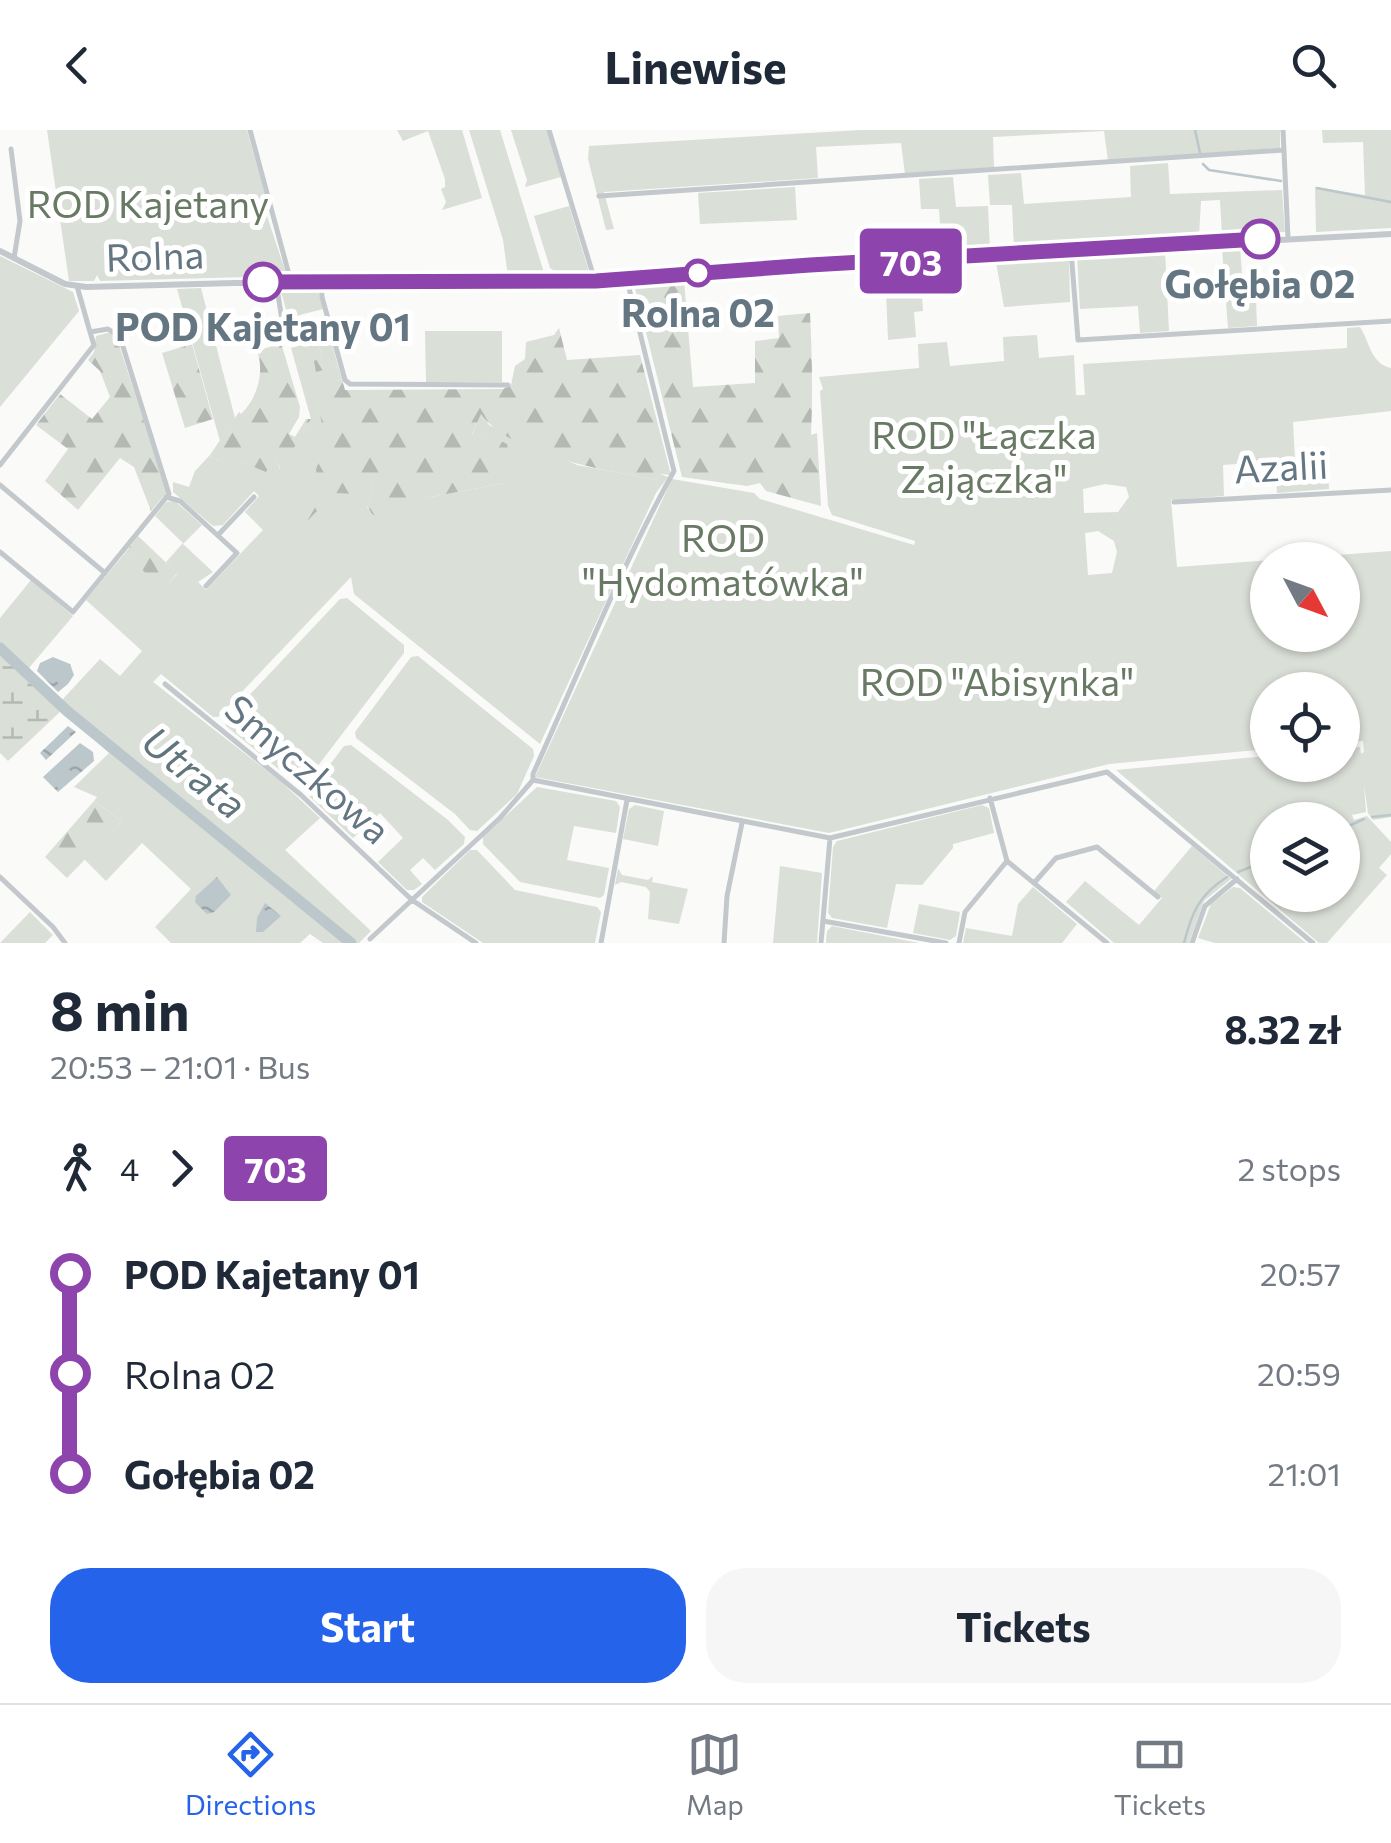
<!DOCTYPE html>
<meta charset="utf-8">
<style>
body{margin:0;font-family:Commissioner,sans-serif;background:#f6f6f7;color:#1f2937;height:100vh;display:flex;flex-direction:column;font-size:38px;white-space:nowrap}
*{box-sizing:border-box;margin:0}
p{font-size:32px;color:#747a83}
.icon{flex:none;width:55px;height:55px;fill:none;stroke:currentColor;stroke-width:2;stroke-linecap:round;stroke-linejoin:round}
.map{position:relative;height:813px;overflow:hidden}
.drawer{display:flex;flex-direction:column;background:#fff;flex:1}
.drawer>*{flex:none}
.badge{padding:0 20px;border-radius:8px;font-size:35px;line-height:65px}
.needle{width:65px;rotate:131deg}
.tools{position:absolute;left:1250px;top:412px;display:grid;gap:20px}
.tools a{display:grid;place-items:center;width:110px;height:110px;border-radius:50%;background:#fff;box-shadow:0 2px 8px #0004;font-size:50px}
.map>.badge{position:absolute;translate:-50% -50%;box-shadow:0 0 0 5px #fff}
.legs{display:flex;align-items:center;gap:15px;height:110px;padding:0 50px;font-size:32px}
.legs p{margin-inline-start:auto}
.summary{display:flex;align-items:center;justify-content:space-between;height:170px;padding:0 50px}
h1{font-size:55px;font-weight:700;line-height:75px}
.button{display:flex;gap:20px;margin-top:auto;padding:20px 50px}
.button a{flex:1;height:115px;border-radius:40px;background:#2563eb;color:#fff;font-size:40px;font-weight:700;line-height:115px;text-align:center}
.button a+a{background:#f6f6f7;color:#1f2937}
ul{padding:0 50px;list-style:none}
li{display:flex;align-items:center;gap:35px;height:100px;font-size:38px}
li i{display:grid;place-items:center;width:15px;height:100%;margin:0 12px;background:currentColor}
li i::after{content:'';width:25px;height:25px;margin:-12px;border:8px solid;border-radius:50%;background:#fff}
li p{margin-inline-start:auto}
li:first-child i{background:linear-gradient(#0000 50%,currentColor 0)}
li:last-child i{background:linear-gradient(currentColor 50%,#0000 0)}
header{display:flex;justify-content:space-between;align-items:center;height:130px;padding:0 50px;background:#fff;font-size:45px;font-weight:700}
.tab-bar{display:flex;justify-content:space-around;align-items:center;height:140px;border-top:2px solid #e0e1e3;background:#fff;font-size:28px;color:#747a83}
.tab-bar a{display:grid;justify-items:center;gap:5px}
.tab-bar .active{color:#2563eb}
.map>svg:first-child{display:block}
</style>
<header><svg class="icon" aria-label="back" viewBox="0 0 24 24"><path d="M15 5l-7 7 7 7"/></svg>Linewise<svg class="icon" aria-label="search" viewBox="0 0 24 24"><circle cx="10" cy="10" r="6"/><path d="M15 15l6 6"/></svg></header>
<div class="map">
<svg width="1391" height="813" viewBox="0 0 1391 813">
<defs>
<pattern id="forest-firs" width="22" height="20" patternUnits="userSpaceOnUse" patternTransform="scale(2.5)"><rect width="22" height="20" fill="#dadfd7"/><path d="M5 1l3.5 6h-7zM16 11l3.5 6h-7z" fill="#b4b9b4"/></pattern>
<pattern id="wetland-marsh" width="20" height="14" patternUnits="userSpaceOnUse" patternTransform="scale(2.5)"><rect width="20" height="14" fill="#dadfd7"/><path d="M1 5h8M5 5V1M11 12h8M15 12V8" fill="none" stroke="#b4b9b4"/></pattern>
<pattern id="water-ripples" width="26" height="14" patternUnits="userSpaceOnUse" patternTransform="scale(2.5)"><rect width="26" height="14" fill="#bbc7cb"/><path d="M2 4q2-2 4 0t4 0M15 11q2-2 4 0t4 0" fill="none" stroke="#9ca6aa"/></pattern>
</defs>
<rect width="100%" height="100%" fill="#fafaf8"/>
<!-- green -->
<path fill="#dadfd7" fill-rule="evenodd" d="M47 0H247L266 68 264 77 287 146 100 151 97 145 94 151H69Z
M397 0H462L482 68 442 80 446 72 441 59 445 57V49L428 1 403 11Z
M469 0H500L545 146H508L503 110Z
M511 0H547L561 47 525 57 527 50Z
M861 0H1280V18L1108 31 1104 1 993 7 994 37 905 44 901 13 816 17 818 48 604 62 614 99 606 100 588 29 589 16Z
M1322 0H1391V98L1316 102 1315 57 1365 65 1363 12 1323 13Z
M1168 33 1170 64 1282 60 1285 102 1222 105 1220 70 1201 71 1199 106 1014 119 1012 75H990L988 45 1021 43 1024 74 1131 67 1130 36Z
M953 47 956 77 988 76 990 121H942L939 79H921L919 49Z
M795 57 797 90 700 94 698 63Z
M569 76 590 145 561 146 550 138 534 86Z
M1240 117 1244 168H1256L1257 196 1228 198 1222 118Z
M1165 121 1169 201 1140 203 1138 176 1080 179 1077 126Z
M0 126 73 162 79 181 0 277Z
M1069 127 1070 172 1004 177 996 132Z
M920 136 923 181 914 182 916 207 888 210 885 138Z
M280 157H317L323 179 288 188Z
M201 158 235 288 220 311 177 159Z
M1360 197C1370 212 1370 233 1391 238V281L1293 292 1295 330 1327 329 1329 359 1277 363 1275 331 1223 335 1224 366 1171 370 1177 437 1391 421V687L1373 690 1368 683 1364 655 1366 682 1352 685 1354 690 1367 686 1391 712V724L1379 738 1387 745 1327 813H1319L1116 640 1267 626 1268 635H1342L1343 619 1360 617 1361 624 1364 622 1363 611 1343 612 1342 560H1268L1267 619 1109 634 829 703 535 647 672 349 754 363 760 369 914 415 915 411 832 385 828 376 820 261 823 259 819 247 919 238 918 214 947 212 950 236 1004 231 1003 207 1037 205 1039 228 1074 225 1076 265H1085L1083 234 1347 218V198ZM1105 354 1126 357 1129 367 1118 382 1084 383 1083 359ZM1098 401 1114 411 1117 422 1112 443 1088 445 1085 403ZM1268 430H1342V505H1268ZM1268 690H1342V765H1268Z
M425 201H502V252H426Z
M318 210 322 228 316 241 338 236 342 249 314 259 331 326 335 363 366 348 374 356 367 377 372 384 426 368 504 353 491 306 472 305 481 283 489 295 577 335 657 350 660 344 668 347 656 363 540 614 354 464 351 447 218 587H213L161 544 153 552 280 651 320 688 285 720 371 801 359 813H323L310 804 300 813H171L155 797 191 759 142 713 106 751 84 729 122 691 94 671 97 667 74 657 109 623 0 522V488L31 450 73 486 28 539 61 571 100 529 120 546 142 521 86 470 125 423 163 459 177 444 166 432 183 413 155 386 166 372 175 371 202 395 183 414 213 442 198 452 206 460 263 400 245 382 259 366 254 361 223 395 213 396 173 362V352L189 357 195 341 210 325 217 331 228 325 247 334 275 326 280 339 311 289 291 218Z
M347 468 404 515V523L304 654 298 655 226 596 225 591 340 469Z
M418 526 533 619 534 626 517 664 477 701 470 700 455 684 356 608 355 602 411 527Z
M351 615 448 690 465 707 464 714 435 740 423 728 410 740 422 754 414 760H407L378 732 403 708 380 683 353 708 310 667V661L344 616Z
M537 657 616 671 620 677 616 703 574 696 567 730 609 738 604 765 600 768 520 752 483 714V707Z
M635 675 664 681 658 716 623 709 629 679Z
M982 675 989 678 994 703 953 714V718L922 755 896 754 887 798 832 788 828 783 833 717 837 711Z
M1192 716 1231 749 1204 771 1189 813H1114L1066 772 1085 751 1139 795 1162 768 1154 761Z
M470 720H477L515 760 597 777 601 782 595 813H483L422 772V767Z
M780 736 822 743 817 813H773Z
M618 738 622 745 648 750 653 746 652 752 688 759 679 794 648 789 650 762 646 757 621 752 615 755Z
M1033 757 1077 794 1062 813H963L966 798 1012 806 1018 774Z
M1233 757 1240 758 1306 813H1215L1198 808 1211 774Z
M919 774 960 782 956 806 950 810 913 803Z
M30 782 53 805 45 813H0Z
M832 796 919 813H826L827 801Z"/>
<!-- forest -->
<path fill="url(#forest-firs)" d="M684 151 693 257 755 253V211L779 208 778 186 810 183C812 224 813 264 811 305L817 303 821 376 766 361 760 353 747 356 682 347 634 154Z
M559 198 567 230 640 225 671 345 660 344 657 350C609 341 511 326 481 284L472 304 491 306 507 314 510 330 504 353 426 368 397 398 372 384 367 376 374 356 366 349 355 364 335 363 308 390 300 375 309 351 317 345 316 339 321 327 330 325 313 258 342 249 345 260 503 259 511 255 515 236 525 229 526 212 554 205Z
M111 202 117 209 167 362 151 381 134 337 120 328 78 380 45 351 68 319 36 295 60 264 92 289 110 267 100 241 88 230 94 222 96 206Z
M330 207 338 236 316 242 314 231 322 228 318 210Z
M192 214 213 289 185 298 162 223Z
M279 214 282 216 300 277 299 287 289 304 295 307 306 289H311L281 340 275 327 266 342 228 326 216 331 210 325 239 282 241 284C257 269 265 242 257 221Z
M138 406 177 443 163 460 125 423Z
M94 671 122 691 67 748 45 727Z"/>
<!-- wetland -->
<path fill="url(#wetland-marsh)" d="M0 522 62 580 8 631 0 623Z"/>
<!-- water -->
<path fill="url(#water-ripples)" d="M53 527 70 534 74 545 68 554 58 562 37 541 40 533Z
M68 596 76 602 46 630 40 623Z
M80 613 93 622 94 631 58 662 43 647Z
M217 747 231 765 214 782 207 784 195 772 196 766Z
M265 773 281 786 263 802H256L257 788Z"/>
<g fill="none" stroke-linecap="round" stroke-linejoin="round">
<!-- stream -->
<path stroke="#bbc7cb" stroke-width="2.5" d="M1195 0 1200 23
M1203 34 1209 40 1281 51
M1317 58 1391 72
M1372 687 1391 685
M1342 699 1364 689
M1238 742 1268 730
M1184 813C1192 782 1199 765 1227 747"/>
<!-- river -->
<path stroke="#bbc7cb" stroke-width="11" d="M0 518 67 581 351 813"/>
<!-- minor -->
<path stroke="#c3c8cc" stroke-width="5" d="M250 0 291 152
M549 0 595 151
M1283 0 1288 108
M11 19 20 91 14 128
M599 66 1284 20
M1071 120 1078 210 1391 191
M276 152 285 209
M321 153 322 167 345 250 350 254 508 255
M0 335 94 215 90 202
M0 355 105 443
M166 367 180 371 237 423 206 456
M1174 372 1391 360
M218 405 254 367
M0 422 73 482 169 364 120 207 108 199 90 202 77 156
M165 554 301 665 412 770 476 813
M533 650 830 708 1107 642 1313 813
M533 650V644C579 543 620 438 674 341L627 150
M990 668 1007 731 1107 813
M0 747 53 797 65 813
M1034 753 1056 728 1097 717 1158 767
M823 791 946 813
M370 809 500 688 533 650
M601 813 627 670
M724 813 727 766 742 693
M821 813 830 708
M959 813 965 782 1007 731
M1192 813 1205 776 1237 749"/>
<!-- tertiary -->
<path stroke="#c3c8cc" stroke-width="6" d="M0 121 65 154 86 157 235 153 595 151 810 135 1391 104"/>
</g>
<g fill="none" stroke-linecap="round" stroke-linejoin="round">
<defs>
<path id="line-1" d="M263 152 596 151 810 135 1260 109"/>
</defs>
<!-- line-1 casing -->
<use href="#line-1" stroke="#fff" stroke-width="22"/>
<!-- line-1 -->
<use href="#line-1" stroke="#8e44ad" stroke-width="15"/>
</g>
<!-- markers -->
<g fill="#fff" stroke="#8e44ad" stroke-width="5">
<circle cx="1260" cy="109" r="18"/>
<circle cx="698" cy="143" r="12"/>
<circle cx="263" cy="152" r="18"/>
</g>
<g text-anchor="middle" stroke-width="10" stroke-linejoin="round" paint-order="stroke">
<!-- park labels -->
<g font-size="38" fill="#687a64" stroke="#fff">
<text x="148" y="88">ROD Kajetany</text>
<text x="984" y="319">ROD "Łączka<tspan x="984" dy="44">Zajączka"</tspan></text>
<text x="723" y="422">ROD<tspan x="723" dy="44">"Hydomatówka"</tspan></text>
<text x="997" y="566">ROD "Abisynka"</text>
</g>
<!-- street labels -->
<g font-size="38" fill="#657683" stroke="#fff">
<text transform="translate(155 127) rotate(-2)" y="13">Rolna</text>
<text transform="translate(1281 338) rotate(-3)" y="13">Azalii</text>
<text transform="translate(307 640) rotate(41)" y="13">Smyczkowa</text>
</g>
<!-- stop labels -->
<g font-size="38" font-weight="bold" fill="#657683" stroke="#fff">
<text x="1260" y="168">Gołębia 02</text>
<text x="698" y="197">Rolna 02</text>
<text x="263" y="211">POD Kajetany 01</text>
</g>
<!-- water labels -->
<g font-size="40" font-style="italic" fill="#60757c" stroke="#fff">
<text transform="translate(194 643) rotate(39)" y="14">Utrata</text>
</g>
</g>
</svg>
<div class="tools">
<a><svg class="needle" viewBox="-14 -14 28 28"><path d="M0-13l5 13h-10z" fill="#e53935"/><path d="M0 13l5-13h-10z" fill="#747a83"/></svg></a>
<a><svg class="icon" aria-label="locate" viewBox="0 0 24 24"><circle cx="12" cy="12" r="6"/><path d="M12 2v4M12 18v4M2 12h4M18 12h4"/></svg></a>
<a><svg class="icon" aria-label="layers" viewBox="0 0 24 24"><path d="M12 4l9 5-9 5-9-5zM3 14l9 5 9-5"/></svg></a>
</div>
<b class="badge" style="left:911px;top:131px;background:#8e44ad;color:#fff">703</b>
</div>
<section class="drawer">
<div class="summary"><div><h1>8 min</h1><p>20:53 – 21:01 · Bus</p></div><b>8.32 zł</b></div>
<div class="legs"><svg class="icon" aria-label="walk" viewBox="0 0 24 24"><circle cx="13" cy="4" r="2"/><path d="M13 8l-2 6 4 7M11 14l-3 7M7 12l3-4h3l4 4"/></svg>4<svg class="icon" aria-label="forward" viewBox="0 0 24 24"><path d="M9 5l7 7-7 7"/></svg><b class="badge" style="background:#8e44ad;color:#fff">703</b><p>2 stops</p></div>
<ul>
<li><i style="color:#8e44ad"></i><b>POD Kajetany 01</b><p>20:57</p></li>
<li><i style="color:#8e44ad"></i><span>Rolna 02</span><p>20:59</p></li>
<li><i style="color:#8e44ad"></i><b>Gołębia 02</b><p>21:01</p></li>
</ul>
<div class="button"><a>Start</a><a>Tickets</a></div>
</section>
<nav class="tab-bar">
<a class="active"><svg class="icon" aria-label="directions" viewBox="0 0 24 24"><path d="M12 3l9 9-9 9-9-9zM9 14v-3h6M13 9l2 2-2 2"/></svg>Directions</a>
<a><svg class="icon" aria-label="map" viewBox="0 0 24 24"><path d="M3 6l6-2 6 2 6-2v14l-6 2-6-2-6 2zM9 4v14M15 6v14"/></svg>Map</a>
<a><svg class="icon" aria-label="tickets" viewBox="0 0 24 24"><path d="M3 7h18v10H3zM15 7v10"/></svg>Tickets</a>
</nav>
